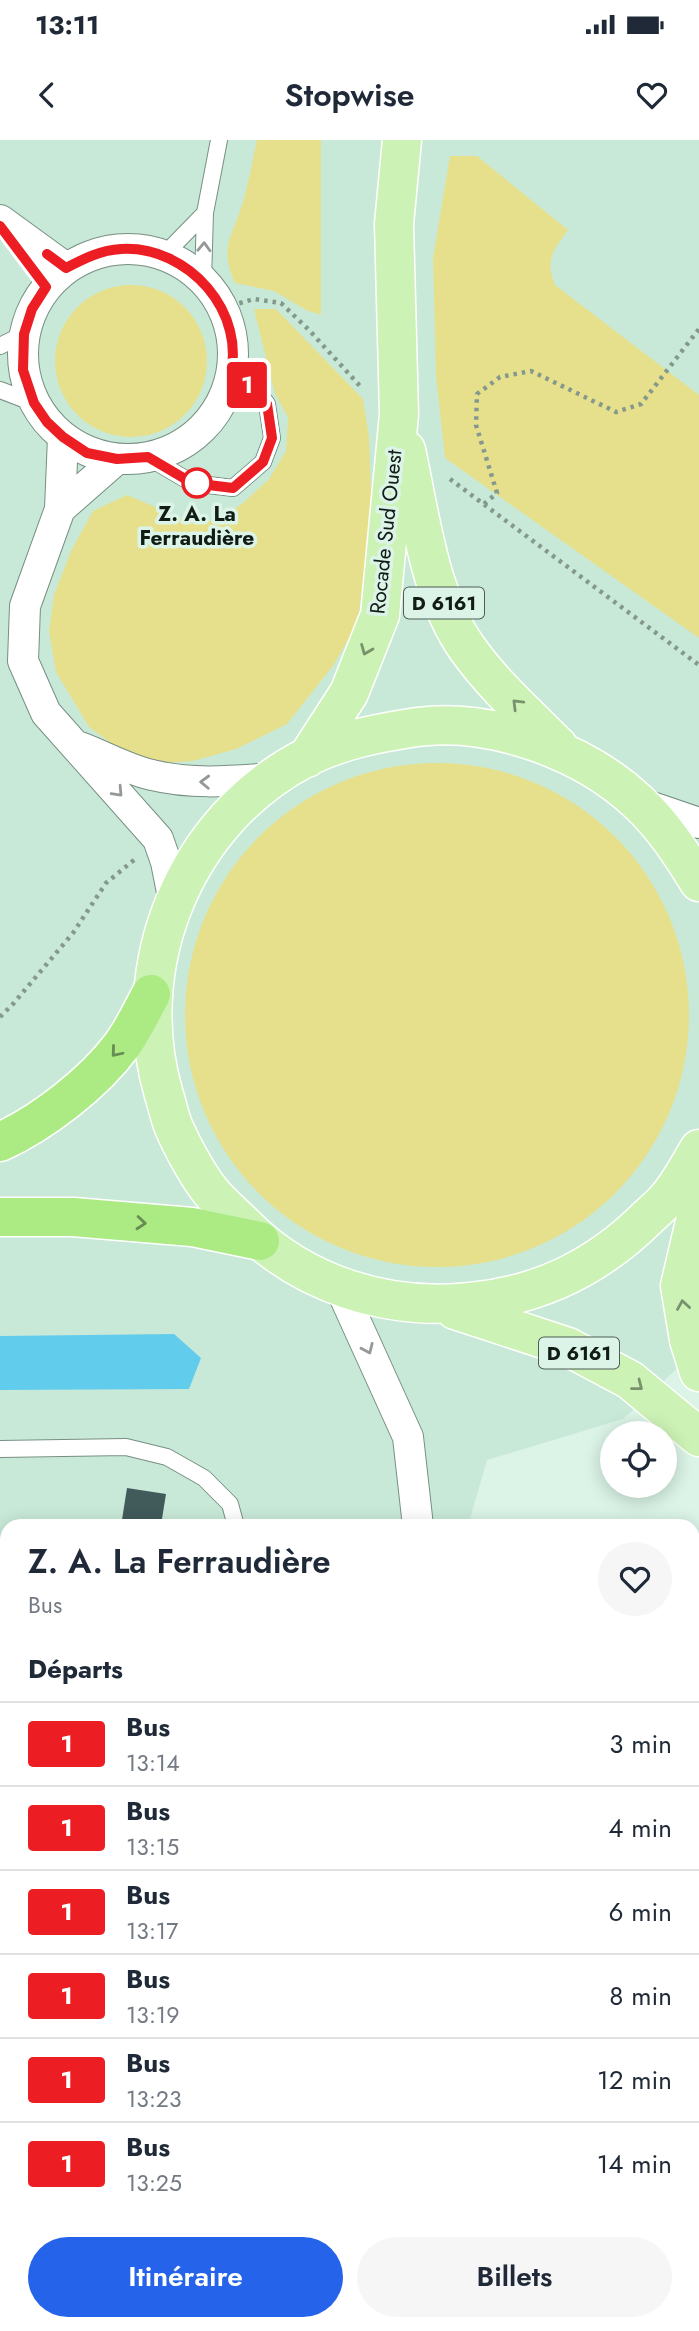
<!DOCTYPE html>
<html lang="fr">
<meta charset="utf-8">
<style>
body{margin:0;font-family:Jost,sans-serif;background:#f6f6f7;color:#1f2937;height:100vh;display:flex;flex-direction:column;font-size:26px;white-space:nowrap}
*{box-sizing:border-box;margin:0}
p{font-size:23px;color:#747a83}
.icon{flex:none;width:38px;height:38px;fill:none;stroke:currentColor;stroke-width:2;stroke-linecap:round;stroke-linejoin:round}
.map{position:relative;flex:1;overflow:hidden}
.sheet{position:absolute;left:0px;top:1379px;width:700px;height:812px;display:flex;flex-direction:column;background:#fff;border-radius:21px 21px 0 0;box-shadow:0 4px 18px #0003}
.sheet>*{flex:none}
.badge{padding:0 14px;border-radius:5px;font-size:24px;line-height:46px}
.buttons{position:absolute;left:600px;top:1281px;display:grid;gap:14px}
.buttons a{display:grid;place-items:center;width:77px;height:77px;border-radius:50%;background:#fff;box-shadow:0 4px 18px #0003;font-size:35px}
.map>.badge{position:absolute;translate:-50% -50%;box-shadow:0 0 0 4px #fff}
h2{padding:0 28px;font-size:26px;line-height:63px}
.round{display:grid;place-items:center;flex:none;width:74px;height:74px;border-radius:37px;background:#f6f6f7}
.overview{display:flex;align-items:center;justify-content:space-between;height:119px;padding:0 28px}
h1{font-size:33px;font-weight:600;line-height:52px}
.action{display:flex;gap:14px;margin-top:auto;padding:14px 28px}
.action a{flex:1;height:80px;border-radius:42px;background:#2563eb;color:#fff;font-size:28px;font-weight:600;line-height:80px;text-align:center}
.action a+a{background:#f6f6f7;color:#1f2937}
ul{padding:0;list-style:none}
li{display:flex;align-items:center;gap:21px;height:84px;padding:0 28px;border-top:2px solid #e0e1e3}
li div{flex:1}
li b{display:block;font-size:26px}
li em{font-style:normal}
li .badge{min-width:77px;font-weight:700;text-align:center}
.status{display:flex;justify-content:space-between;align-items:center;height:49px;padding:0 35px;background:#fff;direction:ltr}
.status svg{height:19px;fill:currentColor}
header{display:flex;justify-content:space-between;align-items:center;height:91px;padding:0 28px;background:#fff;font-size:32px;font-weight:600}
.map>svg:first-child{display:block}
</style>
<div class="status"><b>13:11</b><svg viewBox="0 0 49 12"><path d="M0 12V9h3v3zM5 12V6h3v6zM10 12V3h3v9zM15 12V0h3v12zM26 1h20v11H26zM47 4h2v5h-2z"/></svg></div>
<header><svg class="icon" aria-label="back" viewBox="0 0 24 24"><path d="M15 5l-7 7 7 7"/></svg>Stopwise<svg class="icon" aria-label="heart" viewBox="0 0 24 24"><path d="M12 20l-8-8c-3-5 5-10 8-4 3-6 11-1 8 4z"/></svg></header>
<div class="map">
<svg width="699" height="2191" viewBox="0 0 699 2191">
<rect width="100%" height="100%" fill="#dbf4e7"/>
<!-- built -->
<path fill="#c8e9d8" d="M0 0H699V1208L623 1279 487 1320 468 1386H7V2044L0 2050Z"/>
<!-- green -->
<path fill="#e6e08c" d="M257 0H321V175L306 170 274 151 235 143C219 108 232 97 242 65 249 44 252 21 257 0Z
M450 16H477L568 90C553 111 545 119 555 145L699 255V498L445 318 436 236 433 118Z
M55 221a76 76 0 1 1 152 0a76 76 0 1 1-152 0Z
M254 169H276L363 259 369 297 371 351 372 384 357 484 333 526 287 584 236 609 193 621 161 623 123 612 89 587 56 532 49 491 54 455 72 409 93 371 127 355 195 384 220 379 243 363 269 339 286 311 288 277 275 254Z
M185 875a252 252 0 1 1 504 0a252 252 0 1 1-504 0Z"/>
<!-- water -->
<path fill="#62cced" d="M174 1194 201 1218 189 1249 0 1250V1196Z"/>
<!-- building -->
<path fill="#415b5a" d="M127 1348 166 1354 162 1379 194 1386H121Z
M0 1761H7V1949H0Z"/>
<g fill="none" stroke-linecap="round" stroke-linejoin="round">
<defs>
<path id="service" d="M164 115 205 73
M203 140 205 73 219 0
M0 206 24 194
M0 250 34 263
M148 317 192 343 233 348 263 322 272 298 267 264 254 247 229 240
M0 1309 126 1307 167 1317 204 1338 230 1364 236 1386
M0 1511 7 1517
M0 1726 7 1725
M0 1993 7 1992"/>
<path id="minor" d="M0 80 66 128
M23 214a105 105 0 1 1 210 0a105 105 0 1 1-210 0Z
M63 297 60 369 25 466 23 521 46 573 158 699 166 722 174 762
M60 369 117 319
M80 607C104 616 128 630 152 635 193 645 232 641 273 638
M640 663 699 683
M340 1147 408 1297 418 1386
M0 2060 7 2055"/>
<path id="primary" d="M406 310C420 374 429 455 467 508 493 545 527 575 558 606
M307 618 349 553 380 475 399 274 394 84 402 0
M699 742C681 713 663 685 638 662 584 611 491 577 417 587 378 593 340 600 305 618 184 681 126 826 164 955 168 967 170 981 176 992 184 1010 199 1037 211 1052 221 1064 233 1074 244 1085 303 1145 388 1171 471 1162 541 1155 598 1127 648 1077 656 1070 664 1063 670 1055 681 1041 690 1024 699 1009
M699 1051 697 1073 680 1146 689 1200 699 1232
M455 1170 568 1207 630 1240 699 1297"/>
<path id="motorway" d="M0 1002C42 983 94 943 122 905 133 890 142 871 151 854
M0 1077H73L192 1087 260 1101"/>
</defs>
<!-- service casing -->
<use href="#service" stroke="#778f83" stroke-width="18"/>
<!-- minor casing -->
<use href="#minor" stroke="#778f83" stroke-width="32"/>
<!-- primary casing -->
<use href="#primary" stroke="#fff" stroke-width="41"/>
<!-- motorway casing -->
<use href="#motorway" stroke="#fff" stroke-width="41"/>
<!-- path -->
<path stroke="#85988e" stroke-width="4.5" stroke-dasharray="3.5 5" stroke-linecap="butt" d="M223 168 254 159 281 163 309 190 360 246
M450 339 699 525
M484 364 497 353 476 285 477 254 500 237 531 231 616 272 641 264 699 189
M0 877 13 864 73 793 106 743 134 720"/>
<!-- service -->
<use href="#service" stroke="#fff" stroke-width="16"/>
<!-- minor -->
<use href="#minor" stroke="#fff" stroke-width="30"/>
<!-- primary -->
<use href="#primary" stroke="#cdf2b5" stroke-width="38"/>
<!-- motorway -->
<use href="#motorway" stroke="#acea84" stroke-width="38"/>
</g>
<!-- one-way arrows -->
<defs><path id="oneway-chevron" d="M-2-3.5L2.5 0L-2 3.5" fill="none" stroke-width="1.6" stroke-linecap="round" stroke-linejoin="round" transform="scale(1.75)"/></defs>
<g stroke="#949997">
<use href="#oneway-chevron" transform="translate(204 107) rotate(-88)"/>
<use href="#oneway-chevron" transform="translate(205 642) rotate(-178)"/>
<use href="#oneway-chevron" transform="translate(118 652) rotate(47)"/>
<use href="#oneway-chevron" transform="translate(368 1209) rotate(66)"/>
</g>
<g stroke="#79926e">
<use href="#oneway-chevron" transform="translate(366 510) rotate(112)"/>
<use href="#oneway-chevron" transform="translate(517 564) rotate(-135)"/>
<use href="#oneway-chevron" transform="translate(683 1165) rotate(-99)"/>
<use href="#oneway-chevron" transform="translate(638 1246) rotate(38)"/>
</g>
<g stroke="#678d53">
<use href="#oneway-chevron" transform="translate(116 912) rotate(130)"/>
<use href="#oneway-chevron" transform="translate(141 1083) rotate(5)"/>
</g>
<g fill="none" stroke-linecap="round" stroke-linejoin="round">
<defs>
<path id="line" d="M0 86 46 147 32 169 24 194 23 230 34 263 47 282 63 297 87 313 117 319 148 317 192 343 233 348 263 322 272 298 267 264 254 247 229 240C249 173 188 105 121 109 101 110 83 119 66 128L47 114"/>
</defs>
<!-- line casing -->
<use href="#line" stroke="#fff" stroke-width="16"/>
<!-- line -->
<use href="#line" stroke="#ec1e23" stroke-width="10"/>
</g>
<!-- markers -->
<circle fill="#fff" stroke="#ec1e23" stroke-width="3.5" cx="197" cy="343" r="14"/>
<g text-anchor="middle" stroke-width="7" stroke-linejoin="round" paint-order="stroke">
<!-- shield labels -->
<g fill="#dbf4e7" stroke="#4e5d55" stroke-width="2">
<rect x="404" y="447.5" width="80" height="31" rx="5"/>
<rect x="539" y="1197.5" width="80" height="31" rx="5"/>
</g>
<g font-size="19" font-weight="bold" fill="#121c17">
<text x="444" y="470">D 6161</text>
<text x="579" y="1220">D 6161</text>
</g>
<!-- stop labels -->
<g font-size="21" font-weight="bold" fill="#121c17" stroke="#dbf4e7">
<text x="197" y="381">Z. A. La<tspan x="197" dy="24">Ferraudière</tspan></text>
</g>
<!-- street labels -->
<g font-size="21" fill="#121c17" stroke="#dbf4e7">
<text transform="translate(386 392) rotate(-84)" y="7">Rocade Sud Ouest</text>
</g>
</g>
</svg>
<div class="buttons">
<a><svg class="icon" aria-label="locate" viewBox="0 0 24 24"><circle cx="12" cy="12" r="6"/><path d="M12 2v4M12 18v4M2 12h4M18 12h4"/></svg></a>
</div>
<b class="badge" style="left:247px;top:245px;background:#ec1e23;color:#fff">1</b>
<section class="sheet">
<div class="overview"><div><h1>Z. A. La Ferraudière</h1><p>Bus</p></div><a class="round"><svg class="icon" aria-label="heart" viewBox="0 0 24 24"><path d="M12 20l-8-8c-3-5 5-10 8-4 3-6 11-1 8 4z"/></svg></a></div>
<h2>Départs</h2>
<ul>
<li><span class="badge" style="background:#ec1e23;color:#fff">1</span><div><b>Bus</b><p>13:14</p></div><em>3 min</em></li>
<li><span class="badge" style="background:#ec1e23;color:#fff">1</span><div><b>Bus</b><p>13:15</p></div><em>4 min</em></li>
<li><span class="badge" style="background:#ec1e23;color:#fff">1</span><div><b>Bus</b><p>13:17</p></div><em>6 min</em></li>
<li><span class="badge" style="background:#ec1e23;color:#fff">1</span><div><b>Bus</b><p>13:19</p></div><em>8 min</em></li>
<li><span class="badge" style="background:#ec1e23;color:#fff">1</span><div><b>Bus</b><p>13:23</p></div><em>12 min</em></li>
<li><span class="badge" style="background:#ec1e23;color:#fff">1</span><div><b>Bus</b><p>13:25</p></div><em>14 min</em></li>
</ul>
<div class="action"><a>Itinéraire</a><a>Billets</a></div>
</section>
</div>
